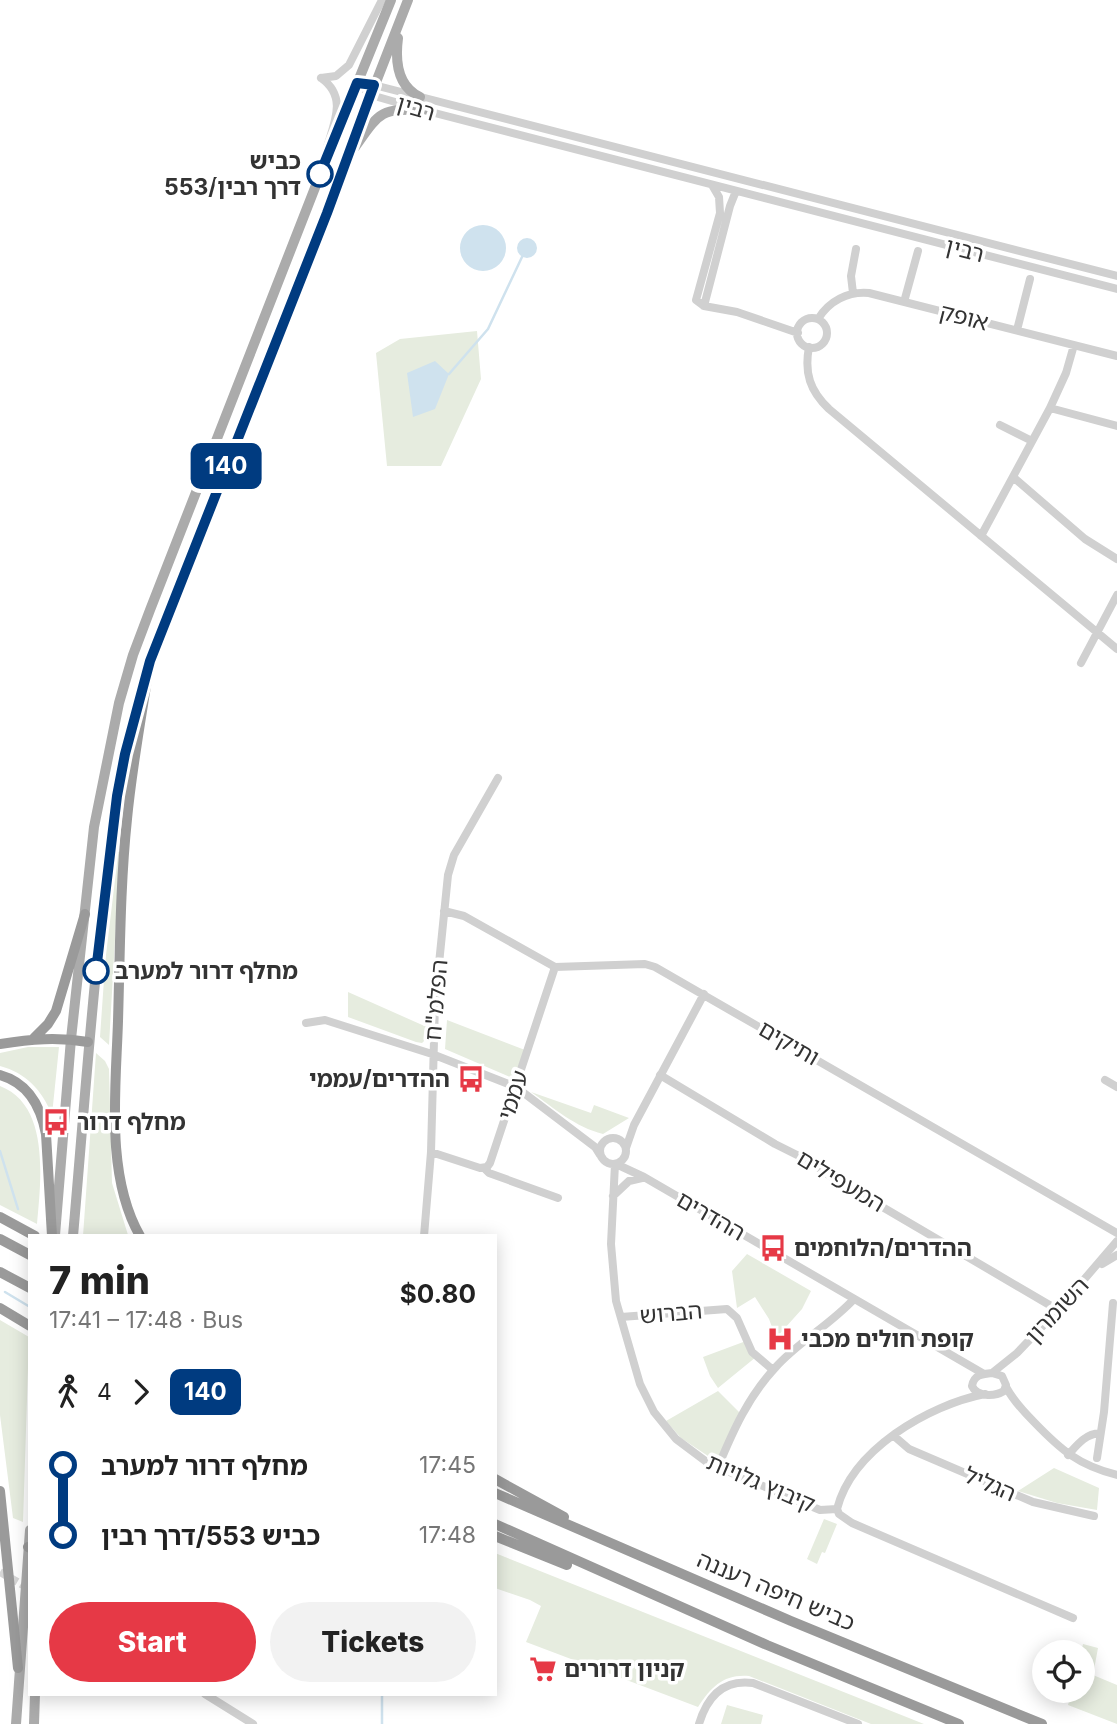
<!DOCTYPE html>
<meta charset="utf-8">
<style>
body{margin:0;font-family:Inter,"Noto Sans Hebrew",sans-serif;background:#f2f2f2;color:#222;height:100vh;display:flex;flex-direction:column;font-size:26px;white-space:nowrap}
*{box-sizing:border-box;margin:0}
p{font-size:23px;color:#767676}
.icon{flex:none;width:38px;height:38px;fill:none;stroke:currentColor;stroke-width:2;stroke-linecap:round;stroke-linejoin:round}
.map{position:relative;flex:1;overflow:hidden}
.details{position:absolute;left:28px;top:1234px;width:469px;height:462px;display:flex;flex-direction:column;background:#fff;border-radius:0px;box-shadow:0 4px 18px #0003}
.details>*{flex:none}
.badge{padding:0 14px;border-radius:10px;font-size:24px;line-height:46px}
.fabs{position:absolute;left:1032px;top:1640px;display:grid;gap:14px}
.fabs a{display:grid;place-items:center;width:63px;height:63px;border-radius:50%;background:#fff;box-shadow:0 4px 18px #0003;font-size:35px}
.map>.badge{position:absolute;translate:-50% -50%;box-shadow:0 0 0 4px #fff}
.legs{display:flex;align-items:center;gap:10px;height:77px;padding:0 21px;font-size:23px}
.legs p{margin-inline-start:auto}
.headline{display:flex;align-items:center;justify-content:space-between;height:119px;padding:0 21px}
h1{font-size:38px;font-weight:800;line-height:52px}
.button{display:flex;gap:14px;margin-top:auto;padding:14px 21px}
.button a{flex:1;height:80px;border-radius:42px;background:#e63946;color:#fff;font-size:28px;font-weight:800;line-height:80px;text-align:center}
.button a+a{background:#f2f2f2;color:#222}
ul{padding:0 21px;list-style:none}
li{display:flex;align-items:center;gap:24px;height:70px;font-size:26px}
li i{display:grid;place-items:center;width:10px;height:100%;margin:0 9px;background:currentColor}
li i::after{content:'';width:18px;height:18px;margin:-9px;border:5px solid;border-radius:50%;background:#fff}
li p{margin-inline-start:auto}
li:first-child i{background:linear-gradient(#0000 50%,currentColor 0)}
li:last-child i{background:linear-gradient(currentColor 50%,#0000 0)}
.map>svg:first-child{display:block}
</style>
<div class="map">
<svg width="1117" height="1724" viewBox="0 0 1117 1724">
<rect width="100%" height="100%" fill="#fff"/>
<!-- green -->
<path fill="#e6ecdf" d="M477 331 481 379 441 466H387L376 353 400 339Z
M113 851 120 852 109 1045 100 1037Z
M348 992 429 1028V1036L422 1043 416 1042 348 1017Z
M447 1020 525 1050 516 1074 510 1077 445 1049Z
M28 1047H59L52 1115C42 1090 26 1073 0 1066V1053Z
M96 1053 105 1061 109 1069 112 1183 128 1235 83 1236Z
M0 1086C50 1105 41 1180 37 1224L0 1205Z
M531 1092 591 1113 594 1105 629 1118 603 1134C575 1127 554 1108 531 1092Z
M747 1254 811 1291 802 1309 776 1338 769 1319 755 1297 737 1308 732 1271Z
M0 1320 29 1337 23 1522 13 1518 0 1415Z
M746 1341 756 1357 718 1388 710 1376 703 1357Z
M718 1391 741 1414 718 1459 714 1460 681 1438 666 1421Z
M1054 1468 1099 1488 1097 1510 1057 1503 1018 1491Z
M824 1519 837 1524 825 1553 822 1552 817 1564 807 1559Z
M495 1553 924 1724H871L749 1676C724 1674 712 1686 698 1707L526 1642 541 1606 530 1600 495 1588Z
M1083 1644 1098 1648 1093 1675 1117 1685V1724L1068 1705 1072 1691 1083 1690V1652H1081Z
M727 1705 763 1715 761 1724H721Z"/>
<!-- water -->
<path fill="#cfe2ee" d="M460 248a23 23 0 1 1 46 0a23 23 0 1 1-46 0Z
M517 248a10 10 0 1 1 20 0a10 10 0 1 1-20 0Z
M435 361 449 374 435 409 413 417 407 373Z"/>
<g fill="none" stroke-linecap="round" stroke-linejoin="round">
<!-- stream -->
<path stroke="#cfe2ee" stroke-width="2.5" d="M449 374 488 329 522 257
M0 1151 18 1209
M5 1292 30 1307
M382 1724V1694"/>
<!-- minor-tunnel -->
<path stroke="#d6d6d6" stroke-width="8" stroke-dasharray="8 4" stroke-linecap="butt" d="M0 1572 30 1589"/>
<!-- minor -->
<path stroke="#d0d0d0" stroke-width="8" d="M321 78C347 96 335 121 327 147
M321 78 336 76 349 65 382 0
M357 83 371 95 423 110 1117 289
M357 83 374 85 1117 276
M712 185 719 197 720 213 696 300 704 306 737 312 798 333
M853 293 851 276 856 249
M904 302 918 251
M704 306 730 206 736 191
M797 333a15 15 0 1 1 30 0a15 15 0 1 1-30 0Z
M818 319C829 301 848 291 869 293L1117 356
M1017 330 1030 279
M809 347C804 373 810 391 829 409L1117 649
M1050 408 1117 426
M1000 425 1032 441
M1013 477 1085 539 1117 559
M981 536 1050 408 1066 373 1074 345
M1081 663 1117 595
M444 911 464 916 555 967 645 964 655 967 1117 1233
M306 1023 325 1020 432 1054 516 1087 595 1147 600 1155
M660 1075 775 1144 809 1161 833 1178 1058 1310
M1105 1080 1117 1087
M600 1151a13 13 0 1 1 26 0a13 13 0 1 1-26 0Z
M626 1148 634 1125 704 994
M431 1152 480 1168 487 1167 490 1163 555 967
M615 1164 611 1244 616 1301 640 1384 654 1412 676 1439 708 1463 820 1510 837 1509 839 1514 852 1523 1073 1618
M616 1164 644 1177 984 1374
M484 1168 489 1173 558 1198
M613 1196 629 1181 642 1178
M424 1236 431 1152 435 1003 448 875 454 855 498 778
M1102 1264 1117 1255
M621 1317 727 1309 737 1318 752 1352 773 1370
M992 1373 1017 1353 1058 1310 1117 1241
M992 1373 1002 1376 1006 1385 1004 1391C994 1397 977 1397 972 1386 974 1374 983 1374 992 1373Z
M1006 1387C1013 1400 1023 1411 1034 1422 1061 1450 1078 1465 1117 1475
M894 1436 909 1449 1033 1502 1094 1516
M1068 1455C1077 1445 1085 1434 1100 1433
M1097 1458 1104 1412 1113 1303
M718 1467C733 1431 748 1397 775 1368 798 1342 830 1325 854 1299
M837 1509C852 1450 928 1405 985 1394
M205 1694 253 1724
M699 1724C707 1697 723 1679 753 1683L858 1724"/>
<!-- major -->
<path stroke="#ababab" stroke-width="10" d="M398 38C395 61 397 86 420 97
M355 147C379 113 380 108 423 110
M148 668 408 0
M55 1235 71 1039 94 827 119 703 133 655 150 610 318 180 391 0
M73 1236C82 1135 89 1034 100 933 108 852 118 772 141 692
M16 1724 30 1530
M34 1724 35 1694"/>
<!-- highway -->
<path stroke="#9a9a9a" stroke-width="10" d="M34 1038 48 1024 56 1011 85 914
M0 1044C31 1039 58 1037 88 1042
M0 1075C29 1083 41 1107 46 1134L52 1236
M0 1217 35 1236
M140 1236C105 1175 116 1088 118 1021 120 954 120 886 127 819 132 766 142 713 150 661
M0 1239 30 1255
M0 1272 30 1288
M0 1308 30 1326
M495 1479 564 1517
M0 1491 18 1668
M495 1493 791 1621 1042 1724
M495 1524 767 1645 959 1724
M495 1536 567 1565
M28 1547 30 1548"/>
</g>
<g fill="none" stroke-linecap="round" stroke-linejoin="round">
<defs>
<path id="line-1" d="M96 971 117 796 125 754 150 661 327 213 374 85 357 83 320 174"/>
</defs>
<!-- line-1 casing -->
<use href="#line-1" stroke="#fff" stroke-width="16"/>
<!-- line-1 -->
<use href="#line-1" stroke="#003b80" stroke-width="10"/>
</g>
<!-- icons -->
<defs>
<symbol id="bus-bare" viewBox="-9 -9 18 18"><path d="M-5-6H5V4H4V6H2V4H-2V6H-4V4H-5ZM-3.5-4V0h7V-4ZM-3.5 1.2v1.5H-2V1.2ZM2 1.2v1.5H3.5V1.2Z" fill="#e63946" stroke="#fff" stroke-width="2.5" paint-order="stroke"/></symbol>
<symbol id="hospital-bare" viewBox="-9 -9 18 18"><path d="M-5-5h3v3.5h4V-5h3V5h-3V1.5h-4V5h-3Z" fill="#e63946" stroke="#fff" stroke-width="2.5" paint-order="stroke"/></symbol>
<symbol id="supermarket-bare" viewBox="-9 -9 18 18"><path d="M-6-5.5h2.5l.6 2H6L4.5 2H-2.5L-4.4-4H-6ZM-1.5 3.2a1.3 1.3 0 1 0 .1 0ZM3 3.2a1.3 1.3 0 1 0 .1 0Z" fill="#e63946" stroke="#fff" stroke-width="2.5" paint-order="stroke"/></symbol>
</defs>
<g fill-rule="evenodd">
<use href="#bus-bare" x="452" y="1060" width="38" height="38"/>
<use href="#bus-bare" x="37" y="1103" width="38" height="38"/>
<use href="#bus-bare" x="754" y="1229" width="38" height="38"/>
<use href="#hospital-bare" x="761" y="1320" width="38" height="38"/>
<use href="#supermarket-bare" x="524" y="1650" width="38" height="38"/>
</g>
<!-- markers -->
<g fill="#fff" stroke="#003b80" stroke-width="3.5">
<circle cx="320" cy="174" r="12"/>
<circle cx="96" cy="971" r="12"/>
</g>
<g text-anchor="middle" stroke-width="7" stroke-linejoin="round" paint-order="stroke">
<!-- street labels -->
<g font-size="23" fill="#333" stroke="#fff">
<text transform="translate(416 108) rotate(16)" y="8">רבין</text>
<text transform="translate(965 250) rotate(14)" y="8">רבין</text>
<text transform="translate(964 317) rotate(14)" y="8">אופק</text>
<text transform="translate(436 1000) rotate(-85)" y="8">הפלמ"ח</text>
<text transform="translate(789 1043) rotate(30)" y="8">ותיקים</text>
<text transform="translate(513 1095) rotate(-72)" y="8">עממי</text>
<text transform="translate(841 1181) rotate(31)" y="8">המעפילים</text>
<text transform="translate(711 1216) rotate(30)" y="8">ההדרים</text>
<text transform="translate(1057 1310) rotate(-47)" y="8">השומרון</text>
<text transform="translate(671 1313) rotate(-5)" y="8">הברוש</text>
<text transform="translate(761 1483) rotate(23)" y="8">קיבוץ גלויות</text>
<text transform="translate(990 1484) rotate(23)" y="8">הגליל</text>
<text transform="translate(776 1591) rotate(23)" y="8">כביש חיפה רעננה</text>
</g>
<!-- stop labels -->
<g font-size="23" font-weight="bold" fill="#333" stroke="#fff" text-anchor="end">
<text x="301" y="169">כביש<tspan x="301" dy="26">553/דרך רבין</tspan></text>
<text x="115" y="979" text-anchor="start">מחלף דרור למערב</text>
</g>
<!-- poi labels -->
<g font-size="23" font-weight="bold" fill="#333" stroke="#fff" text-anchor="start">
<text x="450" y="1087" text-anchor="end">ההדרים/עממי</text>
<text x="77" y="1130">מחלף דרור</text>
<text x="794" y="1256">ההדרים/הלוחמים</text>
<text x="801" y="1347">קופת חולים מכבי</text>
<text x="564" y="1677">קניון דרורים</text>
</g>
</g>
</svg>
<div class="fabs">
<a><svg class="icon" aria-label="locate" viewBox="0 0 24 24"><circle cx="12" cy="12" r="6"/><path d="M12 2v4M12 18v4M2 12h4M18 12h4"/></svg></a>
</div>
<b class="badge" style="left:226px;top:466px;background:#003b80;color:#fff">140</b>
<section class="details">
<div class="headline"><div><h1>7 min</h1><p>17:41 – 17:48 · Bus</p></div><b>$0.80</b></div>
<div class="legs"><svg class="icon" aria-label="walk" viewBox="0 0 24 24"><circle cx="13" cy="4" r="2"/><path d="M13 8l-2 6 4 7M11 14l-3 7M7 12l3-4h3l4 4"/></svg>4<svg class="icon" aria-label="forward" viewBox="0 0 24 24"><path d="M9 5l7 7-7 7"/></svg><b class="badge" style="background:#003b80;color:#fff">140</b></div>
<ul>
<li><i style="color:#003b80"></i><b>מחלף דרור למערב</b><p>17:45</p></li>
<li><i style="color:#003b80"></i><b>כביש 553/דרך רבין</b><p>17:48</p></li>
</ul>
<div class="button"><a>Start</a><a>Tickets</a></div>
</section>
</div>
